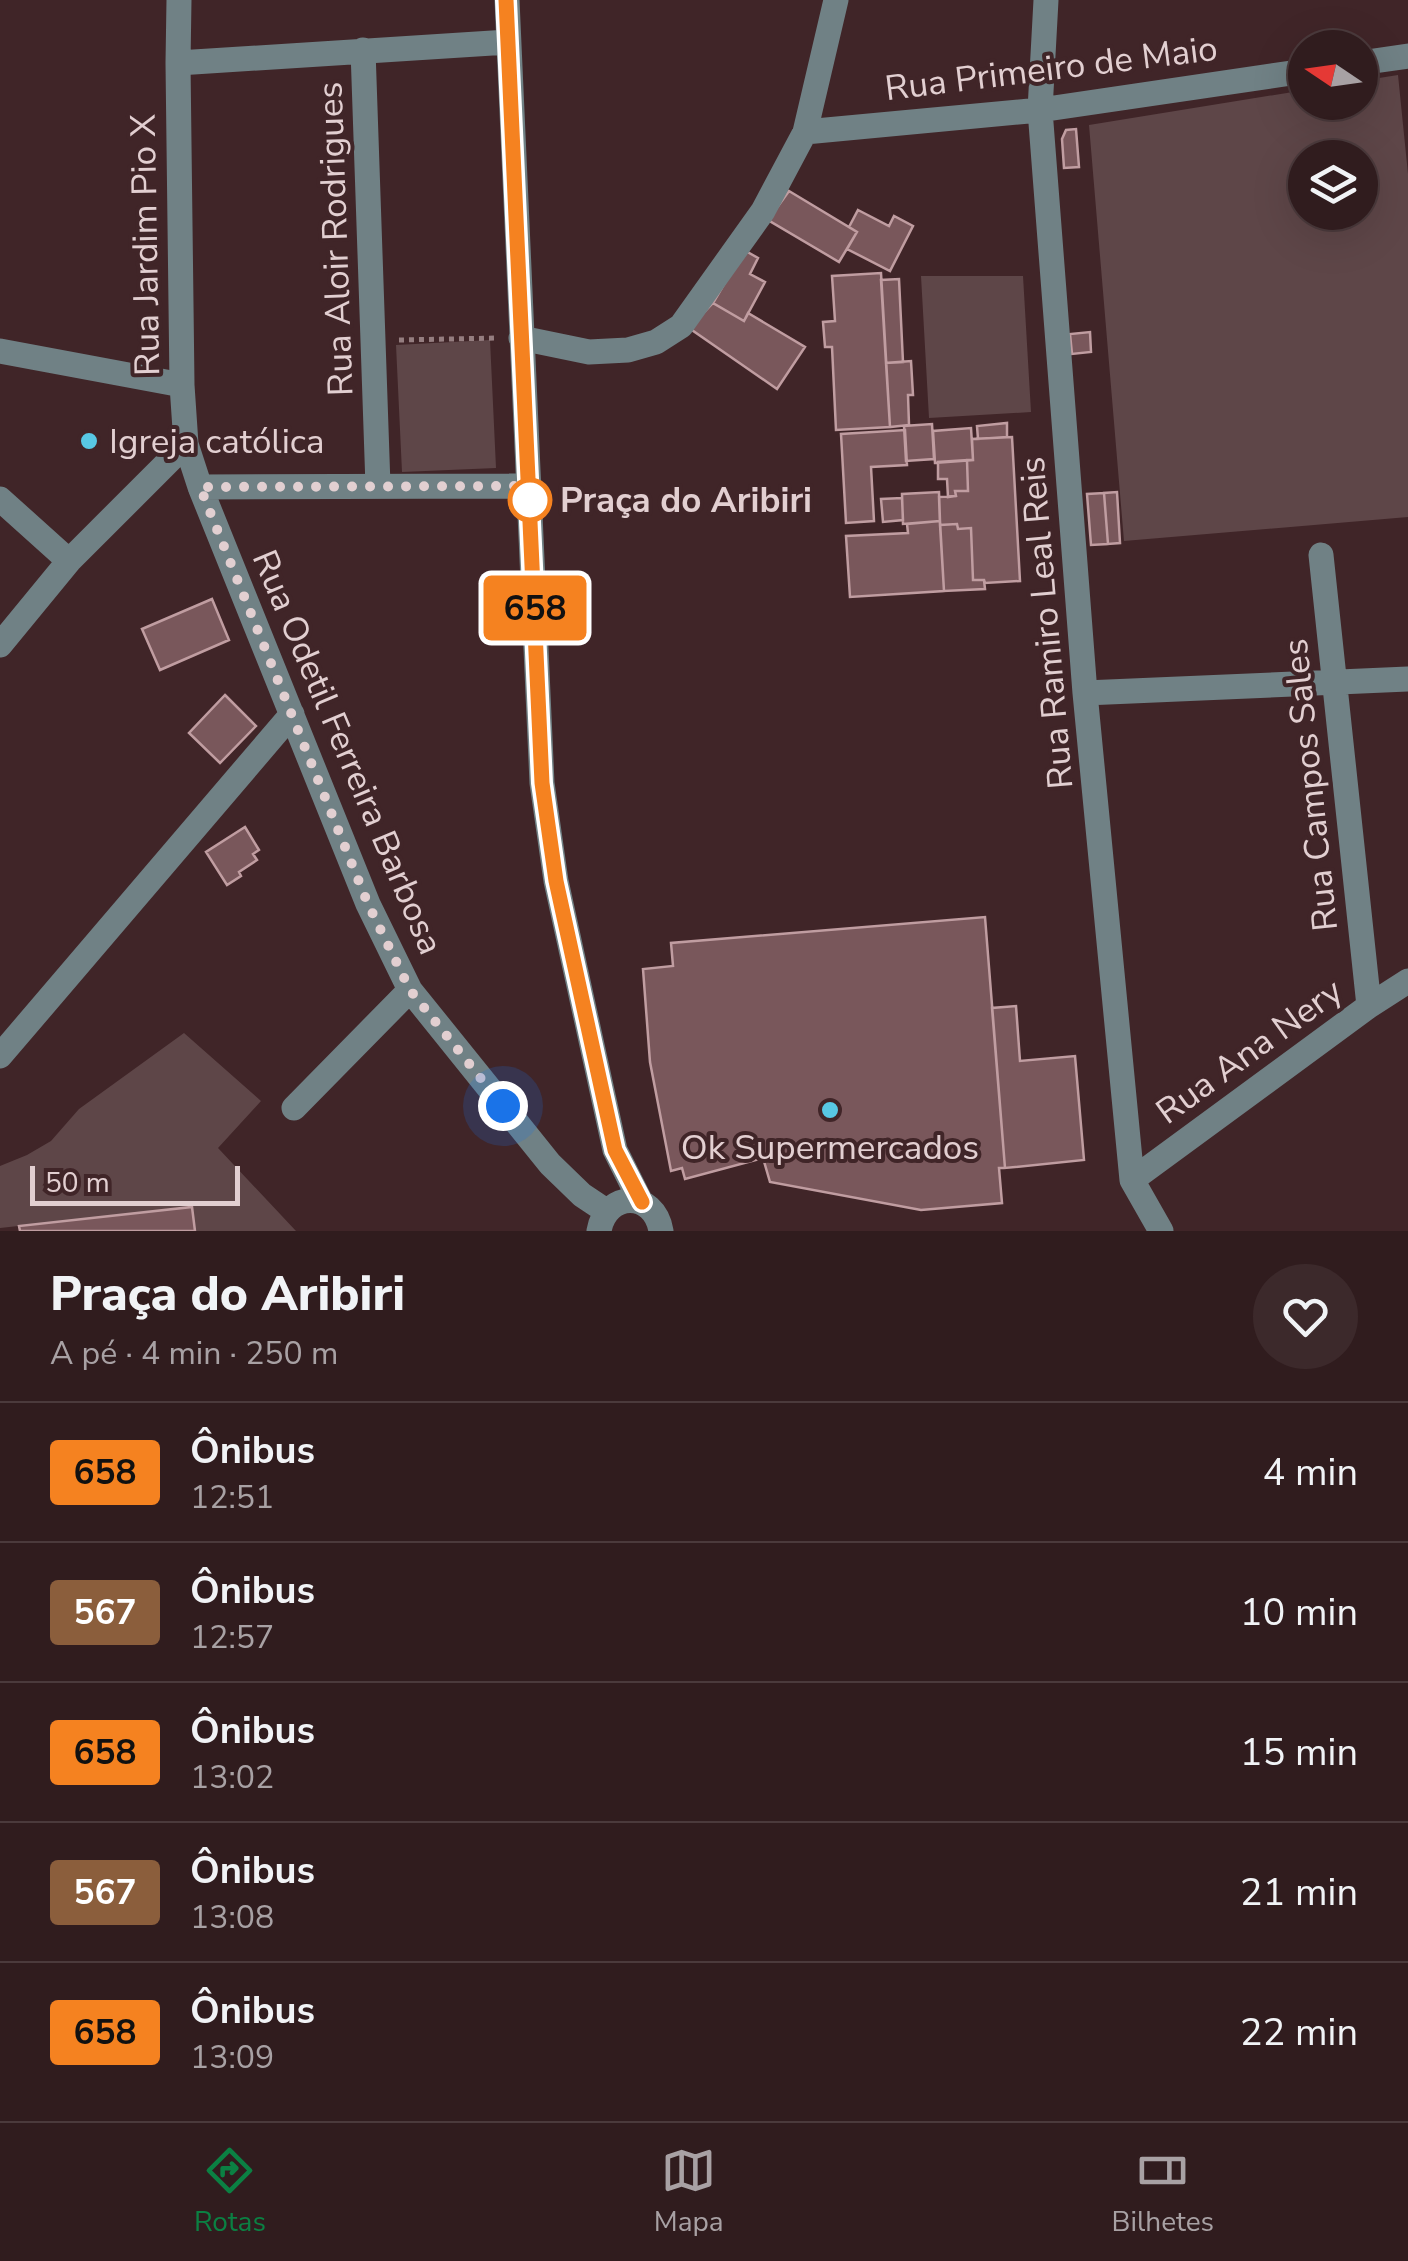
<!DOCTYPE html>
<html lang="pt">
<meta charset="utf-8">
<style>
body{margin:0;font-family:"Nunito Sans",sans-serif;background:#3c292b;color:#f1f3f6;height:100vh;display:flex;flex-direction:column;font-size:38px;white-space:nowrap}
*{box-sizing:border-box;margin:0}
p{font-size:32px;color:#a8a1a4}
.icon{flex:none;width:55px;height:55px;fill:none;stroke:currentColor;stroke-width:2;stroke-linecap:round;stroke-linejoin:round}
.map{position:relative;height:1231px;overflow:hidden}
.details{display:flex;flex-direction:column;background:#301c1e;flex:1}
.details>*{flex:none}
.badge{padding:0 20px;border-radius:8px;font-size:35px;line-height:65px}
.needle{width:65px;rotate:283deg}
.tools{position:absolute;left:1288px;top:30px;display:grid;gap:20px}
.tools a{display:grid;place-items:center;width:90px;height:90px;border-radius:50%;background:#301c1e;box-shadow:0 10px 40px #0002,0 0 0 2px #4b3a3c;font-size:50px}
.scale{position:absolute;left:30px;bottom:25px;width:210px;box-sizing:border-box;padding-left:10px;border:5px solid #e2cfd1;border-top:0;font-size:28px;line-height:35px;white-space:nowrap;color:#e2cfd1;-webkit-text-stroke:8px #402528;paint-order:stroke}
.you{position:absolute;width:50px;height:50px;margin:-25px;border:8px solid #fff;border-radius:50%;background:#1a73e8;box-shadow:0 0 0 15px #1a73e833}
.map>.badge{position:absolute;translate:-50% -50%;box-shadow:0 0 0 5px #fff}
.round{display:grid;place-items:center;flex:none;width:105px;height:105px;border-radius:52px;background:#3c292b}
.overview{display:flex;align-items:center;justify-content:space-between;height:170px;padding:0 50px}
h1{font-size:48px;font-weight:800;line-height:75px}
ul{padding:0;list-style:none}
li{display:flex;align-items:center;gap:30px;height:140px;padding:0 50px;border-top:2px solid #4b3a3c}
li div{flex:1}
li b{display:block;font-size:38px}
li em{font-style:normal}
li .badge{min-width:110px;font-weight:700;text-align:center}
.tabs{display:flex;justify-content:space-around;align-items:center;height:140px;border-top:2px solid #4b3a3c;background:#301c1e;font-size:28px;color:#a8a1a4}
.tabs a{display:grid;justify-items:center;gap:5px}
.tabs .selected{color:#0b8043}
.map>svg:first-child{display:block}
</style>
<div class="map">
<svg width="1408" height="1231" viewBox="0 0 1408 1231">
<rect width="100%" height="100%" fill="#402528"/>
<!-- green -->
<path fill="#5e4648" fill-rule="evenodd" d="M1398 75 1408 174V517L1124 541 1089 125 1305 90V102H1360V81ZM1305 158H1360V212H1305Z
M921 276H1023L1031 412 929 418Z
M490 340 496 468 402 472 396 345Z
M184 1033 261 1101 218 1148 296 1231H195L192 1207 0 1228V1166L27 1155 51 1141 79 1109Z"/>
<!-- building -->
<path fill="#79575b" stroke="#c09da1" stroke-width="2.5" d="M1076 129 1079 167 1064 168 1062 139 1066 130Z
M789 191 857 232 839 262 768 220Z
M858 210 889 226 894 216 913 226 890 271 847 249 857 232 849 227Z
M744 250 758 258 750 274 765 282 744 321 713 303Z
M881 273 890 427 836 430 832 347H825L823 322 835 321 832 276Z
M899 279 903 362 886 363 881 280Z
M713 303 744 321 748 313 805 347 777 389 689 328Z
M1090 332 1091 352 1072 354 1070 334Z
M911 361 913 395H908L909 425 890 427 886 363Z
M1007 423V437L978 439 977 426Z
M932 424 934 459 906 461 904 426Z
M971 428 973 460 935 463 933 431Z
M905 430 907 465 871 467 874 521 846 523 841 434Z
M1012 437 1020 581 985 583 984 580H973L971 528 958 529 957 524 940 525 939 497 956 496 955 491H968L967 460H973L972 439Z
M967 460 968 491H955L956 496 948 497 947 479H938V462Z
M939 492 940 521 903 524 902 494Z
M1117 492 1120 543 1108 544 1104 493Z
M1104 493 1108 544 1091 545 1087 494Z
M902 498 903 520 883 522 881 499Z
M940 521 944 591 850 597 846 536 908 533 907 524Z
M957 524 958 529 971 528 973 580H984L985 589 944 591 940 525Z
M212 599 229 640 160 670 142 629Z
M225 695 256 726 220 763 189 733Z
M245 827 259 850 253 854 257 860 239 872 241 876 227 885 206 852Z
M985 917 1005 1168H999L1002 1203 921 1210 770 1182 763 1158 685 1179 682 1168 671 1171 650 1062 643 969 673 966 671 943Z
M1016 1006 1020 1061 1075 1056 1084 1160 1005 1168 992 1008Z
M192 1207 195 1231H20L19 1226Z"/>
<g fill="none" stroke-linecap="round" stroke-linejoin="round">
<!-- path -->
<path stroke="#957e80" stroke-width="5" stroke-dasharray="5 5" stroke-linecap="butt" d="M399 340 498 338"/>
<!-- minor -->
<path stroke="#708185" stroke-width="25" d="M179 0 178 63 182 385 186 444 200 487 368 904 410 990 550 1164 582 1195 606 1211
M507 0 542 783 556 881 615 1150 641 1202
M1046 0 1040 110 1085 693 1132 1180 1161 1231
M363 50 378 486
M178 63 508 42
M1360 63 1408 56
M805 132 1040 110 1305 71
M521 338 589 352 628 350 656 342 681 326 763 211 805 132 836 0
M0 351 182 385
M200 487 530 486
M0 499 69 561
M1321 555 1369 1006
M0 645 69 561 186 444
M1085 693 1408 679
M0 1056 292 714
M294 1108 410 990
M1132 1180 1369 1006 1408 981
M599 1231C606 1191 654 1190 661 1231"/>
</g>
<g fill="none" stroke-linecap="round" stroke-linejoin="round">
<defs>
<path id="line" d="M506 0 542 783 556 881 615 1150 642 1202"/>
</defs>
<!-- line casing -->
<use href="#line" stroke="#fff" stroke-width="22"/>
<!-- line -->
<use href="#line" stroke="#f58220" stroke-width="15"/>
<!-- walk -->
<path stroke="#e2cfd1" stroke-width="10" stroke-dasharray="0 18" d="M503 1106 410 990 368 904 200 487 530 486V500"/>
</g>
<!-- markers -->
<g fill="#58c8e4" stroke="#402528" stroke-width="4">
<circle cx="89" cy="441" r="10"/>
<circle cx="830" cy="1110" r="10"/>
</g>
<circle fill="#fff" stroke="#f58220" stroke-width="5" cx="530" cy="500" r="20"/>
<g text-anchor="middle" stroke-width="8" stroke-linejoin="round" paint-order="stroke">
<!-- street labels -->
<g font-size="35" fill="#e2cfd1" stroke="#402528">
<text transform="translate(1051 68) rotate(-7)" y="12">Rua Primeiro de Maio</text>
<text transform="translate(335 239) rotate(-92)" y="12">Rua Aloir Rodrigues</text>
<text transform="translate(145 245) rotate(-91)" y="12">Rua Jardim Pio X</text>
<text transform="translate(1046 623) rotate(-95)" y="12">Rua Ramiro Leal Reis</text>
<text transform="translate(348 752) rotate(67)" y="12">Rua Odetil Ferreira Barbosa</text>
<text transform="translate(1310 785) rotate(-96)" y="12">Rua Campos Sales</text>
<text transform="translate(1249 1051) rotate(-36)" y="12">Rua Ana Nery</text>
</g>
<!-- poi labels -->
<g font-size="35" fill="#e2cfd1" stroke="#402528" text-anchor="start">
<text x="109" y="453">Igreja católica</text>
<text x="830" y="1159" text-anchor="middle">Ok Supermercados</text>
</g>
<!-- stop labels -->
<g font-size="35" font-weight="bold" fill="#e2cfd1" stroke="#402528" text-anchor="start">
<text x="560" y="512">Praça do Aribiri</text>
</g>
</g>
</svg>
<div class="tools">
<a><svg class="needle" viewBox="-14 -14 28 28"><path d="M0-13l5 13h-10z" fill="#e53935"/><path d="M0 13l5-13h-10z" fill="#a8a1a4"/></svg></a>
<a><svg class="icon" aria-label="layers" viewBox="0 0 24 24"><path d="M12 4l9 5-9 5-9-5zM3 14l9 5 9-5"/></svg></a>
</div>
<div class="scale">50 m</div>
<div class="you" style="left:503px;top:1106px"></div>
<b class="badge" style="left:535px;top:608px;background:#f58220;color:#111">658</b>
</div>
<section class="details">
<div class="overview"><div><h1>Praça do Aribiri</h1><p>A pé · 4 min · 250 m</p></div><a class="round"><svg class="icon" aria-label="heart" viewBox="0 0 24 24"><path d="M12 20l-8-8c-3-5 5-10 8-4 3-6 11-1 8 4z"/></svg></a></div>
<ul>
<li><span class="badge" style="background:#f58220;color:#111">658</span><div><b>Ônibus</b><p>12:51</p></div><em>4 min</em></li>
<li><span class="badge" style="background:#8b5e3c;color:#fff">567</span><div><b>Ônibus</b><p>12:57</p></div><em>10 min</em></li>
<li><span class="badge" style="background:#f58220;color:#111">658</span><div><b>Ônibus</b><p>13:02</p></div><em>15 min</em></li>
<li><span class="badge" style="background:#8b5e3c;color:#fff">567</span><div><b>Ônibus</b><p>13:08</p></div><em>21 min</em></li>
<li><span class="badge" style="background:#f58220;color:#111">658</span><div><b>Ônibus</b><p>13:09</p></div><em>22 min</em></li>
</ul>
</section>
<nav class="tabs">
<a class="selected"><svg class="icon" aria-label="directions" viewBox="0 0 24 24"><path d="M12 3l9 9-9 9-9-9zM9 14v-3h6M13 9l2 2-2 2"/></svg>Rotas</a>
<a><svg class="icon" aria-label="map" viewBox="0 0 24 24"><path d="M3 6l6-2 6 2 6-2v14l-6 2-6-2-6 2zM9 4v14M15 6v14"/></svg>Mapa</a>
<a><svg class="icon" aria-label="tickets" viewBox="0 0 24 24"><path d="M3 7h18v10H3zM15 7v10"/></svg>Bilhetes</a>
</nav>
